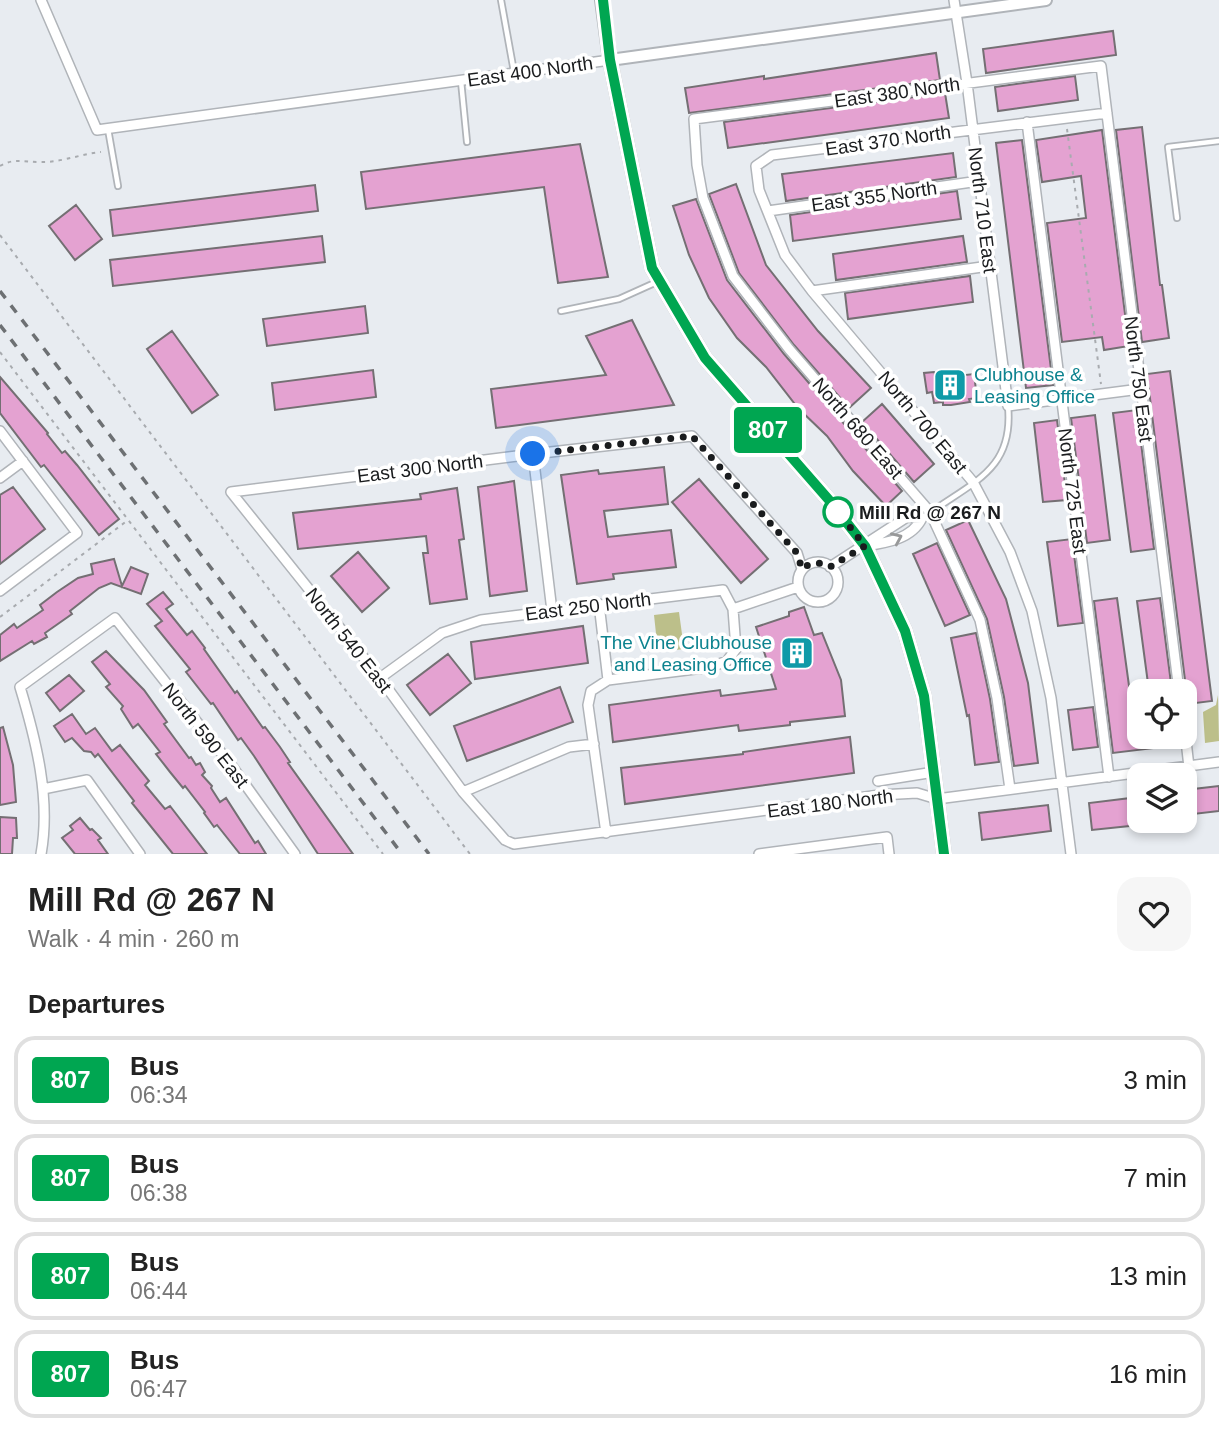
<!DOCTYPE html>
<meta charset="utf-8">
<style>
body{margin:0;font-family:Arial,sans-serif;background:#f6f6f6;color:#222;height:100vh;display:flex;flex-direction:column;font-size:26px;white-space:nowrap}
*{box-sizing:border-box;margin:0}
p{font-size:23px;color:#767676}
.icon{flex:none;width:38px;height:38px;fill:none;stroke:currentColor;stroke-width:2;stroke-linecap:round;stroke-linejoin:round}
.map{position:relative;height:854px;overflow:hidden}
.sheet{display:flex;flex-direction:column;background:#fff;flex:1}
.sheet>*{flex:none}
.badge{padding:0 14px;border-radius:5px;font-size:24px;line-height:46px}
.fabs{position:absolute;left:1127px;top:679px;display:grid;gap:14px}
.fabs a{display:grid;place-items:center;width:70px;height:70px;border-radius:14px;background:#fff;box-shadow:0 4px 10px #0003;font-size:35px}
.you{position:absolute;width:35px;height:35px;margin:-18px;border:5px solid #fff;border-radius:50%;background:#1a73e8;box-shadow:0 0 0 10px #1a73e833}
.map>.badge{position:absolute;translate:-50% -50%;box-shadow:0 0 0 4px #fff}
h2{padding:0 28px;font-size:26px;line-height:63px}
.round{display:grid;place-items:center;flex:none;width:74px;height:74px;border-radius:21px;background:#f6f6f6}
.headline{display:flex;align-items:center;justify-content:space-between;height:119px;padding:0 28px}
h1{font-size:33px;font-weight:700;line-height:52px}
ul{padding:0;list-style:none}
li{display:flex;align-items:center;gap:21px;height:88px;margin:0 14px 10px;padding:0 14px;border:4px solid #e0e0e0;border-radius:21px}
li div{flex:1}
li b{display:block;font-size:26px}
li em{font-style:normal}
li .badge{min-width:77px;font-weight:700;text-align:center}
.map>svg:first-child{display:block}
</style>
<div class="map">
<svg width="1219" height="854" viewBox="0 0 1219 854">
<rect width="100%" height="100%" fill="#e8ecf1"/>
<!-- green -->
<path fill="#bcbf8a" d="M679 612 684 649 658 652 654 615Z
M1218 695 1219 741 1205 743 1203 712 1216 705Z"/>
<!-- building -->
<path fill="#e4a2d1" stroke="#746f73" stroke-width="2" d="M1113 31 1116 55 986 73 983 49Z
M936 53 940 80 689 113 685 88 764 76V79Z
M1075 76 1078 100 998 111 995 87Z
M945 93 949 118 728 148 724 122Z
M1142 127 1160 285H1162L1169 338 1142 342 1116 130Z
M1102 130 1129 346 1104 350 1102 337 1062 342 1047 223 1086 218 1081 176 1042 182 1036 140Z
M1022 140 1053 385 1026 388 996 143Z
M580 144 608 277 558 283 544 187 366 209 361 172Z
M953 153 956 177 786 201 782 174Z
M736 184 766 265 818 331 871 388 849 408 794 345 739 273 709 194Z
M315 185 318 211 113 236 110 210Z
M957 191 961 219 793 241 790 215Z
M696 199 727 280 784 354 902 491 886 506 853 471 827 436 798 408 766 367 737 338 709 298 689 255 673 206Z
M76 205 102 239 75 260 49 226Z
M322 236 325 262 113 286 110 260Z
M963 236 967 262 836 280 833 254Z
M970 276 973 302 848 319 845 293Z
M365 306 368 333 267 346 263 319Z
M632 320 674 405 496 428 491 389 606 375 586 336Z
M172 331 218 395 192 413 147 349Z
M373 370 376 397 275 410 272 383Z
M1170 371 1212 701 1188 704 1147 374Z
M934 372 938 378 974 374 977 398 969 399 970 402 951 405H943V402L934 403 932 392 927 393 924 373Z
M0 377 48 433 47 434 62 453 65 451 77 465 119 519 99 535 44 465 41 467 0 413Z
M882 404 934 464 914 482 862 422Z
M1137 410 1154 549 1131 552 1113 413Z
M1095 415 1110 540 1087 543 1071 418Z
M1057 420 1067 500 1043 502 1034 423Z
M664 467 668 504 604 511 608 537 671 530 676 567 613 574 614 579 577 584 561 475 598 470 599 474Z
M699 479 768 559 741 583 672 502Z
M514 481 527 591 490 596 478 487Z
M13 487 45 529 0 564V495Z
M457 488 464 539 459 540 467 599 430 604 423 553H428L426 536 298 549 293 513 421 499 420 494Z
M968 520 1006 599 1028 683 1038 763 1014 766 1004 697 987 619 946 530Z
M1072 539 1083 623 1058 626 1047 542Z
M937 543 970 615 945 626 913 554Z
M358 552 389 588 362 612 331 576Z
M114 559 122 586 131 567 148 574 141 594 111 583 99 588 70 611 72 614 45 633 47 637 34 644 32 641 0 661V635L14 624 17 628 43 610 40 605 57 592 78 578 93 574 91 564Z
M163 592 173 604 166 609 187 635 192 631 205 648 204 649 235 693 237 691 263 728 265 727 280 747 290 762 288 763 353 854H318L254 756 241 738 238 740 213 703 211 704 186 672 190 669 155 626 162 621 147 604Z
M1117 598 1136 737H1178L1179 745 1113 753 1094 601Z
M1160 598 1172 691H1149L1137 601Z
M804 607 814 635 822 633 841 680 845 716 790 722V725L739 731 738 725 613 742 609 705 720 690 721 696 776 689 756 627 789 616V612Z
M583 626 588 663 475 679 471 642Z
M976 633 990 699 999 762 975 765 969 715 967 716 951 638Z
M106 651 144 690 167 722 164 724 189 758 191 757 196 765 200 763 205 772 202 775 212 786 211 788 220 802 226 798 255 843 258 841 266 854H240L217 825 214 827 204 813 205 812 185 786 183 788 170 772 156 754 160 752 138 724 133 728 121 709 123 706 106 687 110 684 92 662Z
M448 654 471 683 430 715 407 685Z
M69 675 84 691 60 711 46 693Z
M560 687 573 722 467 761 454 726Z
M1093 707 1098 747 1073 750 1068 710Z
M72 714 86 734 95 728 112 751 120 745 149 781 145 785 165 809 170 806 207 854H173L132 803 134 801 98 754 95 757 91 752 84 751 72 738 65 742 54 726Z
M3 727 13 765 16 802 0 805V728Z
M850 737 854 773 625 804 621 768 743 754V752Z
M1219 786V811L1185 815V790Z
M1139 797V825L1092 830 1089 803Z
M1048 805 1051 831 982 840 979 813Z
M0 817 16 818 17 838H13L12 854H0Z
M80 818 90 830 92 829 101 838 98 840 108 854H75L62 838 73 830 70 826Z"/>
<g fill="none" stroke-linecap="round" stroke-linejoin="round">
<defs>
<path id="service" d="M501 0 514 72
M461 81 467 142
M108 129 118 186
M1177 218 1168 147 1219 141
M561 311 619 299 659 281
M931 512C975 481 1014 468 1008 406"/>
<path id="minor" d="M41 0 97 130 610 60
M954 0 967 83 1008 406 1140 389
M1027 122 1109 777
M768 211 979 181
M812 291 989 266
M0 431 77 533 0 591
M533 454 552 611
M0 478 23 461
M231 492 380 678 463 792 505 840 514 844 880 795 917 793 937 799 1219 762
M231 492 533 454 692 436 797 553 802 569
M798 582a20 20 0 1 1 40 0a20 20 0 1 1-40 0Z
M830 567 907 517 922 518C912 539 886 543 865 546
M599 604 608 680 591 691 588 705 606 833
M733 609 798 587
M380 678 442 633 481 620 723 590 733 609 736 649 727 661 711 667 608 680
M1185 732 1189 767
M878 781 934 772
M43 789 87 780 140 854
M1010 789 997 698 980 620 930 512 789 349 733 276 703 198 697 165 694 119 1101 66 1179 691
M463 792 569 747 594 744
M41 854C51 799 36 740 20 687L115 618 234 769 295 854
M759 854 887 837 889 854
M1071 854 1051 698 1032 611 1010 552 973 482 812 291 785 255 759 190 756 166 772 155 1107 113"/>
<path id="tertiary" d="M610 60 1046 0"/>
<path id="secondary" d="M602 0 610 60 652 268 705 358 829 500 865 546 905 631 924 696 944 854"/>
</defs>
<!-- service casing -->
<use href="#service" stroke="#b0b4b9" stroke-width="8"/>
<!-- minor casing -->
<use href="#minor" stroke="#b0b4b9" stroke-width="12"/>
<!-- tertiary casing -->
<use href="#tertiary" stroke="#b0b4b9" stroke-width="14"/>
<!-- secondary casing -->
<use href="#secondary" stroke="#b0b4b9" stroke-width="16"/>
<!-- path -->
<path stroke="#a8abaf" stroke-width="2" stroke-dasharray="3.5 5" stroke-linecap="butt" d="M1067 129 1101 384
M0 166C13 158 24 162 39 162 60 163 80 154 101 152
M0 235 470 854
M0 352 383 854
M0 617 128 520"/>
<!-- service -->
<use href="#service" stroke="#fff" stroke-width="4.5"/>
<!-- minor -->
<use href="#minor" stroke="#fff" stroke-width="9"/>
<!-- tertiary -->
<use href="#tertiary" stroke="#fff" stroke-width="10"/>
<!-- secondary -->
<use href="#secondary" stroke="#fff" stroke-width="12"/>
<!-- rail -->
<path stroke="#6d7073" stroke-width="3.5" stroke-dasharray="9 9" stroke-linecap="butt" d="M0 291 429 854
M0 325 402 854"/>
</g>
<!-- one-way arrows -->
<defs><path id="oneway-chevron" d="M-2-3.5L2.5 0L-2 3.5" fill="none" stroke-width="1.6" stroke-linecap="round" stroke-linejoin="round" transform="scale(1.75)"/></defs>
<use stroke="#98999a" href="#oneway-chevron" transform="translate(897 538) rotate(-24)"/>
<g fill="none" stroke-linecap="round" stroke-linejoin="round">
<defs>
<path id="line" d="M603 0 610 60 652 268 705 358 829 500 865 546 905 631 924 696 944 854"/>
</defs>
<!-- line casing -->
<use href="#line" stroke="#fff" stroke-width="16"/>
<!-- line -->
<use href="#line" stroke="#00a651" stroke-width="10"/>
<!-- walk -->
<path stroke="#1a1c1e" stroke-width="7" stroke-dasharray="0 12.6" d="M533 454 692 436 797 553 802 569C811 562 820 561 830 567L865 546 838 512"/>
</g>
<!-- icons -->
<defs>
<symbol id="building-square" viewBox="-11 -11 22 22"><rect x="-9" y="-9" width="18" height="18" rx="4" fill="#0f9aa8" stroke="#fff"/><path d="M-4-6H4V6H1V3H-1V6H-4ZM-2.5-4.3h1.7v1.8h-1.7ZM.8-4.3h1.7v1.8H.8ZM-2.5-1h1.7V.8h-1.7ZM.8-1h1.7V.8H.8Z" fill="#fff"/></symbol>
</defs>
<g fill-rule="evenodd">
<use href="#building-square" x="931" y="366" width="38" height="38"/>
<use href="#building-square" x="778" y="634" width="38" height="38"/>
</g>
<!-- markers -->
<circle fill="#fff" stroke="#00a651" stroke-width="3.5" cx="838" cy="512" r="14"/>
<g text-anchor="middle" stroke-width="7" stroke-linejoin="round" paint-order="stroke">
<!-- street labels -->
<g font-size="19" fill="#1a1c1e" stroke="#fff">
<text transform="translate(530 71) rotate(-8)" y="7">East 400 North</text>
<text transform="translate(897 92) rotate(-8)" y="7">East 380 North</text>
<text transform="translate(888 140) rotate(-8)" y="7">East 370 North</text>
<text transform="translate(874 196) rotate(-8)" y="7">East 355 North</text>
<text transform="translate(983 210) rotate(83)" y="7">North 710 East</text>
<text transform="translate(1139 379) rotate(83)" y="7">North 750 East</text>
<text transform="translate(923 422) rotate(50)" y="7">North 700 East</text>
<text transform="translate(858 428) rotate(49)" y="7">North 680 East</text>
<text transform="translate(420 468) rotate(-7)" y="7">East 300 North</text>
<text transform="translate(1073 491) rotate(83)" y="7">North 725 East</text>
<text transform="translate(588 606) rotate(-7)" y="7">East 250 North</text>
<text transform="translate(349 640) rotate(52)" y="7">North 540 East</text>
<text transform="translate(206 735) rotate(52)" y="7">North 590 East</text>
<text transform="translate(830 803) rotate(-7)" y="7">East 180 North</text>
</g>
<!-- culture labels -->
<g font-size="19" fill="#0d838f" stroke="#fff" text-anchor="start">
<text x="974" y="381">Clubhouse &amp;<tspan x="974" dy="22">Leasing Office</tspan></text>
<text x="772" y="649" text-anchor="end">The Vine Clubhouse<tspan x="772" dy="22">and Leasing Office</tspan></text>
</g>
<!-- stop labels -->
<g font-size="19" font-weight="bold" fill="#1a1c1e" stroke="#fff" text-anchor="start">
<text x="859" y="519">Mill Rd @ 267 N</text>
</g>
</g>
</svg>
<div class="fabs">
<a><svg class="icon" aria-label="locate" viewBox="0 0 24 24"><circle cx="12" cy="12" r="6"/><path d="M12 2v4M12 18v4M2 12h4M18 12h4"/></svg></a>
<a><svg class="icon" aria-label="layers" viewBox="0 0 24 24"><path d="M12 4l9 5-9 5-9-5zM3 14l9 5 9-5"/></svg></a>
</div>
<div class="you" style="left:533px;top:454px"></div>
<b class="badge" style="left:768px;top:430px;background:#00a651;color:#fff">807</b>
</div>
<section class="sheet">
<div class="headline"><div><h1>Mill Rd @ 267 N</h1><p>Walk · 4 min · 260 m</p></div><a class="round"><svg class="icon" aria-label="heart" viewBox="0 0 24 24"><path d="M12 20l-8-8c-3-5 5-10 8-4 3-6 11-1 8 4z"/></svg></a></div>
<h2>Departures</h2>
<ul>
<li><span class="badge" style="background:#00a651;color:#fff">807</span><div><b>Bus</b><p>06:34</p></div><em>3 min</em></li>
<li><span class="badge" style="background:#00a651;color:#fff">807</span><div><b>Bus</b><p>06:38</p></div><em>7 min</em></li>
<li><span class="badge" style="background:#00a651;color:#fff">807</span><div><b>Bus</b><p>06:44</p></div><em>13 min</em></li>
<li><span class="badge" style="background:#00a651;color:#fff">807</span><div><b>Bus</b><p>06:47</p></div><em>16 min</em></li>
</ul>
</section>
